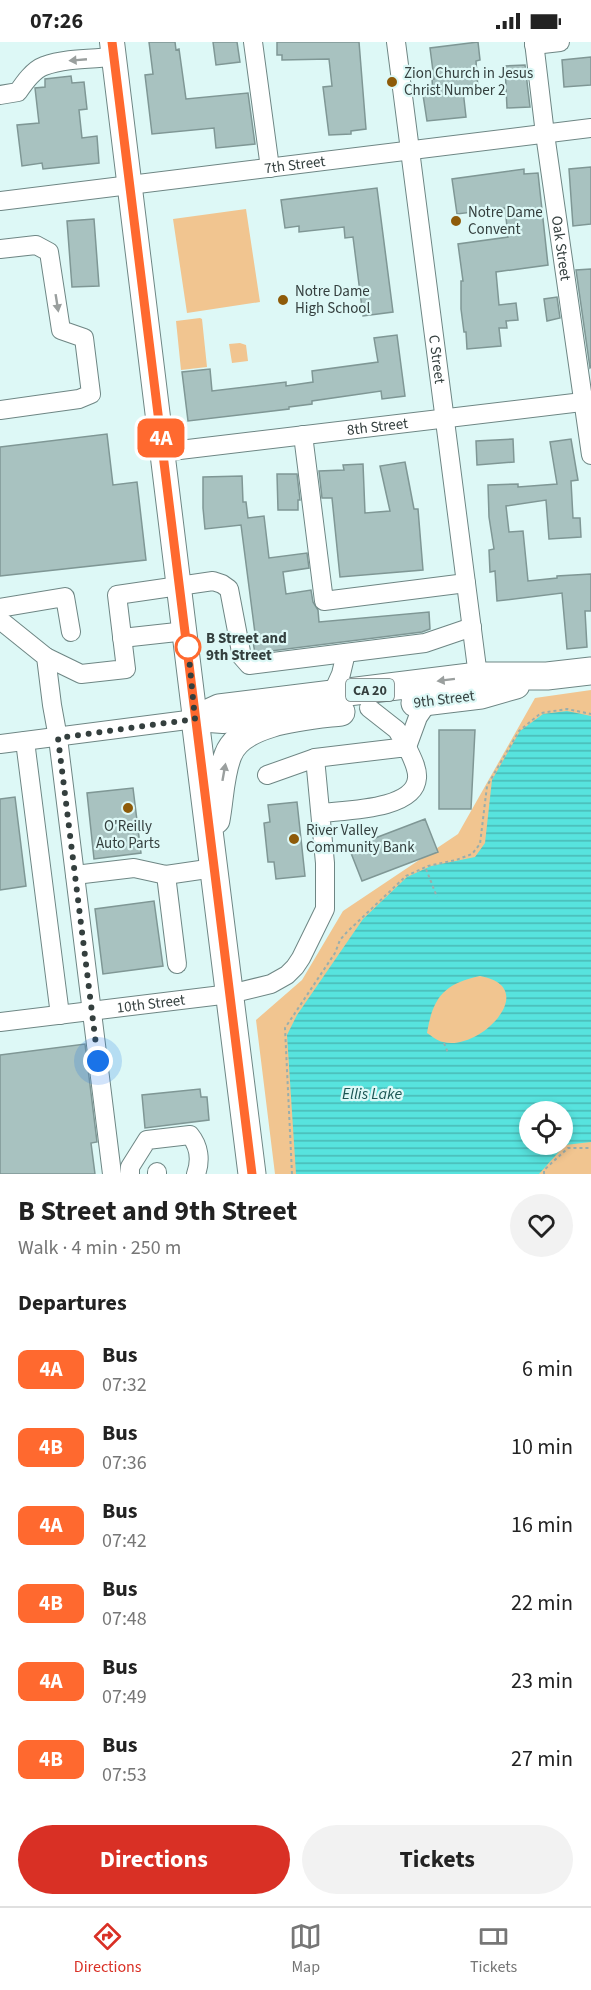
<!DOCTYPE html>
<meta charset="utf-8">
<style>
body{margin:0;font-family:"Source Sans 3",sans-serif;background:#f2f2f2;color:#222;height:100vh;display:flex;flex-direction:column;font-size:22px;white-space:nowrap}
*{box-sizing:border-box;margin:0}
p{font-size:20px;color:#767676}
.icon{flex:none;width:33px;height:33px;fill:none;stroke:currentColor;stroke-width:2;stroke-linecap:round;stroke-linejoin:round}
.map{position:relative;height:1132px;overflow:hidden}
.side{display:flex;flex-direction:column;background:#fff;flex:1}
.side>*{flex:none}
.badge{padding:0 12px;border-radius:9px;font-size:21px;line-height:39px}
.tools{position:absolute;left:519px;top:1059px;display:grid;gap:12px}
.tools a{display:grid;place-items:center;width:54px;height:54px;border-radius:50%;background:#fff;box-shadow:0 3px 9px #0003;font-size:30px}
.you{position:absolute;width:30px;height:30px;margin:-15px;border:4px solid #fff;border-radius:50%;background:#1a73e8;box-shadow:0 0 0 9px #1a73e833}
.map>.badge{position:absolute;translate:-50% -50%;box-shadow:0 0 0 3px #fff}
h2{padding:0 18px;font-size:22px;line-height:54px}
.round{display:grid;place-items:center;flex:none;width:63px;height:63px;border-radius:32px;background:#f2f2f2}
.overview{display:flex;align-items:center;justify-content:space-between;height:102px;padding:0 18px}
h1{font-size:28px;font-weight:700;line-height:45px}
.primary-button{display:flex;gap:12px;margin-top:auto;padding:12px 18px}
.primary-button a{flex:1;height:69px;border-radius:36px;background:#d93025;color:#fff;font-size:24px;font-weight:700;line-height:69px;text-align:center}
.primary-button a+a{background:#f2f2f2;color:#222}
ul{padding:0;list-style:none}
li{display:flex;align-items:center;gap:18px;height:78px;padding:0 18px}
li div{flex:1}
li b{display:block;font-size:22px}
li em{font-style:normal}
li .badge{min-width:66px;font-weight:700;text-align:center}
.status{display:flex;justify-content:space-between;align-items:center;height:42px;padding:0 30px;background:#fff;direction:ltr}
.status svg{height:16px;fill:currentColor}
.menu{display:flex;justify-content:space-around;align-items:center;height:84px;border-top:2px solid #e0e0e0;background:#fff;font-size:16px;color:#767676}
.menu a{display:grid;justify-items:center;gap:3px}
.menu .current{color:#d93025}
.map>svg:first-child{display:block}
</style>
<div class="status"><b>07:26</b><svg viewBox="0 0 49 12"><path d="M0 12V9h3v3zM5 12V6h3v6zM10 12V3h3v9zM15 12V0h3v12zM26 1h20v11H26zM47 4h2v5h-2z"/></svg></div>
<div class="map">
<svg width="591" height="1132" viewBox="0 0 591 1132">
<defs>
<pattern id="water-rules" width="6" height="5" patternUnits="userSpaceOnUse" patternTransform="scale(1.5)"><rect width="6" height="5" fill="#57e3de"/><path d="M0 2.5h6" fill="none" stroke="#49b9b5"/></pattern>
</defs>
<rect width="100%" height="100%" fill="#ddf8f6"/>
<!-- green -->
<path fill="#f1c590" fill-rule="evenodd" d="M246 167 260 260 187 271 173 177Z
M200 276 202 277 207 325 181 328 176 279Z
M240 301 246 303 248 319 232 321 229 302Z
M591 648V1132H275L256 978 302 938 343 869 458 792 535 656ZM530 1070H562V1102H530Z"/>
<!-- water -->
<path fill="url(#water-rules)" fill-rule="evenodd" d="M567 669 591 674V1100L565 1103 539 1132H296L287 993 297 973 363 877 407 835 431 824 475 815 485 801 492 738 520 689 543 672ZM480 934C542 945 480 1010 443 1000 437 999 432 994 427 991 433 956 443 942 480 934ZM530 1070H562V1102H530Z"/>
<!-- building -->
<path fill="#a8c2c0" stroke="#7f9795" stroke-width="1.5" d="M149 0H175L176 8 179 7 186 57 248 51 255 102 216 106 214 86 152 92 145 33 153 32Z
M213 0H237L240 20 216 23Z
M277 0H359L366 87 351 89V92L329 93 323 45 332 44 329 17 282 18V13H277Z
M478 0 480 18 476 19 478 46 463 48 466 75 427 79 423 53 433 52 432 37H434L430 6Z
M591 15V43L564 45 562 18Z
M525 23 530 65 507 66 505 24Z
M71 34 72 41 84 40 87 67 79 68 82 96 97 94 99 121 43 127 42 121 22 124 17 83 39 81 35 46 45 45V37Z
M591 125V182L573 184 569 127Z
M524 127V132L538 131 548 223 496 230 499 263 516 261 518 278 506 279 507 286H499L501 304 467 307 466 290H464L461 267V239H463L458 202 508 195 505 166 457 172 452 137Z
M377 146 393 270 363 274 353 195 345 196 344 185 299 190V184L285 186 281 158Z
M94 177 99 244 72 245 67 179Z
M591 227V325L590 326 576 228Z
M557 255 560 276 547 279 544 257Z
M397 293 405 354 382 357 381 349 312 359V362L289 365V367L188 379 182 330 210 327 212 349 286 340V344L313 340 312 329 378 320 374 296Z
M107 392 113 443 137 440 146 518 0 534V405Z
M513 397 514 420 477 423 476 399Z
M571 397 578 438 571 439 573 476H580L581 495 549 497 546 458 506 464 509 490 523 489 528 539 557 536V534L591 532V569H585L587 605 567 607 562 551 497 559 495 529 490 530 489 508 494 507 489 475 488 443 518 442V445L557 442 550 400Z
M405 420 414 467H418L423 528 340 535 332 456H322L319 429 344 428 343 423 363 422 365 471 390 469 380 424Z
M277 432H297L300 458H298V468H278Z
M242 434 243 460H246L248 476 264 474 269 516 307 511 309 526 283 530 286 552 311 548 313 560 318 568 319 580 429 570 430 587 422 590 255 611 253 600 256 599 241 483 205 487 203 466V435Z
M439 688H475L471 767H439Z
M133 746 141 811 94 817 87 751Z
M15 755 26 844 0 848V757Z
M297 760 305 834 276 837 274 820H268L264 781 270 780 268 763Z
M425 777 438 810 362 839 349 806Z
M154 859 163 924 103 932 95 867Z
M85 1002 97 1100 91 1101 95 1132H0V1013Z
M200 1047 201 1055H207L209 1078 145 1086 142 1053Z"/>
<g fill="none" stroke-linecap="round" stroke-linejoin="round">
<defs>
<g id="minor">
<path d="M253 0 270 126"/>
<path id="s1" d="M396 0 478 634"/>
<path id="s2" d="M534 0 545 92 591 413"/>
<path d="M534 3 560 0"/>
<path d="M0 53 18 50C24 41 33 28 44 24 65 16 92 17 114 15"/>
<path id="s3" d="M0 159 591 86"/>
<path d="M0 207 36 203 49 210 61 288 84 296 91 352 79 357 0 368"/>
<path d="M303 393 324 559 466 541"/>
<path id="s4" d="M163 410 591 359"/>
<path d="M0 566 65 555 71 590"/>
<path d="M0 578 46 615 52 663 58 696 112 1132"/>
<path d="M122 596 186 589"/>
<path d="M46 615 81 632 126 627 117 553 213 539 222 542 229 547 242 615 249 623 425 601 472 585"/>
<path d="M332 652 341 632 346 611"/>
<path d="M369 666 397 688 407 705"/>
<path d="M25 699 60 973"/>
<path d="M0 702 195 677"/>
<path d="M407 705 418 675 429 659"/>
<path d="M267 733 315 716"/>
<path d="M75 833 134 826 166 833 214 826"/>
<path d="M166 833 177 922"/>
<path id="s5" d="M0 980 230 952 271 942 287 933 295 925 301 916 325 867V821L315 716 407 705C411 714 418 726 417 736 415 768 345 768 321 771"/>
<path d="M157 1130V1132"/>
<path d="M130 1132V1125L147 1098 190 1093C199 1104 201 1118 196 1132"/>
</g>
<path id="major" d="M112 0 195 677 223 679 279 674"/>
<path id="highway" d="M415 661 481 653 516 643
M216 778C220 757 220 733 228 713 241 678 309 674 341 670
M252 1132 195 677 219 666 478 634H547L591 629"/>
</defs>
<!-- minor casing -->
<use href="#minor" stroke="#6e8684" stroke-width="20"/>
<!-- major casing -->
<use href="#major" stroke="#6e8684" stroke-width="26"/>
<!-- highway casing -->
<use href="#highway" stroke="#6e8684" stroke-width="29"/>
<!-- path -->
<path stroke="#99aeac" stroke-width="2" stroke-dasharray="3 3" stroke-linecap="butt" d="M426 827 437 855
M444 1001 448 1011
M292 1132 285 986 335 911 340 898 347 890 406 834 428 824 456 818 472 812 480 802 487 744 519 689 541 671 567 667 591 672
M544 1132V1128L568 1106H591"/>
<!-- minor -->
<use href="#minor" stroke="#fff" stroke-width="18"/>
<!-- major -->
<use href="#major" stroke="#fff" stroke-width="24"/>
<!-- highway -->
<use href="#highway" stroke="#fff" stroke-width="27"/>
</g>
<!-- one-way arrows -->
<defs><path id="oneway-solid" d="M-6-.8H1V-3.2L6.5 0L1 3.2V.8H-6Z" transform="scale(1.5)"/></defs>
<g fill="#9a9f9e">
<use href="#oneway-solid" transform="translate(78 18) rotate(175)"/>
<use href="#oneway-solid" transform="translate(57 261) rotate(81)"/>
<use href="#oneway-solid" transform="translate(446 638) rotate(173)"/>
<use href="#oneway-solid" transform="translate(224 730) rotate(-80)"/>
</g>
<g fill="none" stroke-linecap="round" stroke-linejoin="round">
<defs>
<path id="line" d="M112 0 252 1132"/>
</defs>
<!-- line casing -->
<use href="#line" stroke="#fff" stroke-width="14"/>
<!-- line -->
<use href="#line" stroke="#ff692f" stroke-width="9"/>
<!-- walk -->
<path stroke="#343f3e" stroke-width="6" stroke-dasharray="0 10.8" d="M98 1019 58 696 195 677 188 605"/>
</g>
<!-- markers -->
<g fill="#8e5b09" stroke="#ddf8f6" stroke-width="2">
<circle cx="392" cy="40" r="6"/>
<circle cx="456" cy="179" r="6"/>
<circle cx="283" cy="258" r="6"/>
<circle cx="128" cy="766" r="6"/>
<circle cx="294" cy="797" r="6"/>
</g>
<circle fill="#fff" stroke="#ff692f" stroke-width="3" cx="188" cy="605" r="12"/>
<g text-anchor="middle" stroke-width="4.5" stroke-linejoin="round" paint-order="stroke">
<!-- shield labels -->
<rect fill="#ddf8f6" stroke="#677675" stroke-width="1.5" x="346" y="637" width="48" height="22" rx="4.5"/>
<g font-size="14" font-weight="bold" fill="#343f3e">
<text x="370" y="653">CA 20</text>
</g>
<!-- poi labels -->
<g font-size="15" fill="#343f3e" stroke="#ddf8f6" text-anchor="start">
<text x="404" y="36">Zion Church in Jesus<tspan x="404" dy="17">Christ Number 2</tspan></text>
<text x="468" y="175">Notre Dame<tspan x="468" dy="17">Convent</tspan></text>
<text x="295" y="254">Notre Dame<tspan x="295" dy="17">High School</tspan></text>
<text x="128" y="789" text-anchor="middle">O'Reilly<tspan x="128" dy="17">Auto Parts</tspan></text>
<text x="306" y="793">River Valley<tspan x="306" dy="17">Community Bank</tspan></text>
</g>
<!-- street labels -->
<g font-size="15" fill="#343f3e" stroke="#ddf8f6">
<text dy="5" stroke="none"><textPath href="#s3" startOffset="297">7th Street</textPath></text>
<text dy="5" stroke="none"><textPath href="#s2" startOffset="208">Oak Street</textPath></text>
<text dy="5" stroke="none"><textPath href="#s1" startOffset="320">C Street</textPath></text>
<text dy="5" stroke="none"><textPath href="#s4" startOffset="216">8th Street</textPath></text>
<text transform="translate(444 657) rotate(-7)" y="5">9th Street</text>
<text dy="5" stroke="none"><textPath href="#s5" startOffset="152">10th Street</textPath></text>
</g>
<!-- stop labels -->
<g font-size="15" font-weight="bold" fill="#343f3e" stroke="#ddf8f6" text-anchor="start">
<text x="206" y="601">B Street and<tspan x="206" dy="17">9th Street</tspan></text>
</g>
<!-- water labels -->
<g font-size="16" font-style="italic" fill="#1b5654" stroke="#ddf8f6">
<text x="372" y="1057">Ellis Lake</text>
</g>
</g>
</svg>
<div class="tools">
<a><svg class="icon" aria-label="locate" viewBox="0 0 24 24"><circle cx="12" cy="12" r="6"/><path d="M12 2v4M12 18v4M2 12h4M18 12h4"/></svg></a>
</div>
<div class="you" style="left:98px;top:1019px"></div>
<b class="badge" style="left:161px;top:396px;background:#ff692f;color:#fff">4A</b>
</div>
<section class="side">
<div class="overview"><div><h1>B Street and 9th Street</h1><p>Walk · 4 min · 250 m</p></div><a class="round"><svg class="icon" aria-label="heart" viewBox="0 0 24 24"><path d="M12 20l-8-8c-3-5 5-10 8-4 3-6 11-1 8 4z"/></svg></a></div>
<h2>Departures</h2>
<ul>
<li><span class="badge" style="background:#ff692f;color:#fff">4A</span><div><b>Bus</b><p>07:32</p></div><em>6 min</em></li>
<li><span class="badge" style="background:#ff692f;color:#fff">4B</span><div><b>Bus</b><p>07:36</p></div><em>10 min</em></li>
<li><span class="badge" style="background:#ff692f;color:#fff">4A</span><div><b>Bus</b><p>07:42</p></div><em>16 min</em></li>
<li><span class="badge" style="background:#ff692f;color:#fff">4B</span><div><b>Bus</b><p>07:48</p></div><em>22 min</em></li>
<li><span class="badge" style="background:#ff692f;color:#fff">4A</span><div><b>Bus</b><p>07:49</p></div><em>23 min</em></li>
<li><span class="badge" style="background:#ff692f;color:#fff">4B</span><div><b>Bus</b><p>07:53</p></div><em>27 min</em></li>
</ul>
<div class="primary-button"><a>Directions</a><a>Tickets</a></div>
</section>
<nav class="menu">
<a class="current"><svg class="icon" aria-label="directions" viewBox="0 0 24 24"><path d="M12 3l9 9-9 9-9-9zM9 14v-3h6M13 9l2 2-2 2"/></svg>Directions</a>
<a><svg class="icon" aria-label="map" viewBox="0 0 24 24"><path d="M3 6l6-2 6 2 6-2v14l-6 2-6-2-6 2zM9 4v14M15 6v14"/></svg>Map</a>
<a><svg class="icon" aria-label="tickets" viewBox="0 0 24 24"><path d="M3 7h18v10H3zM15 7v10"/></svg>Tickets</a>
</nav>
